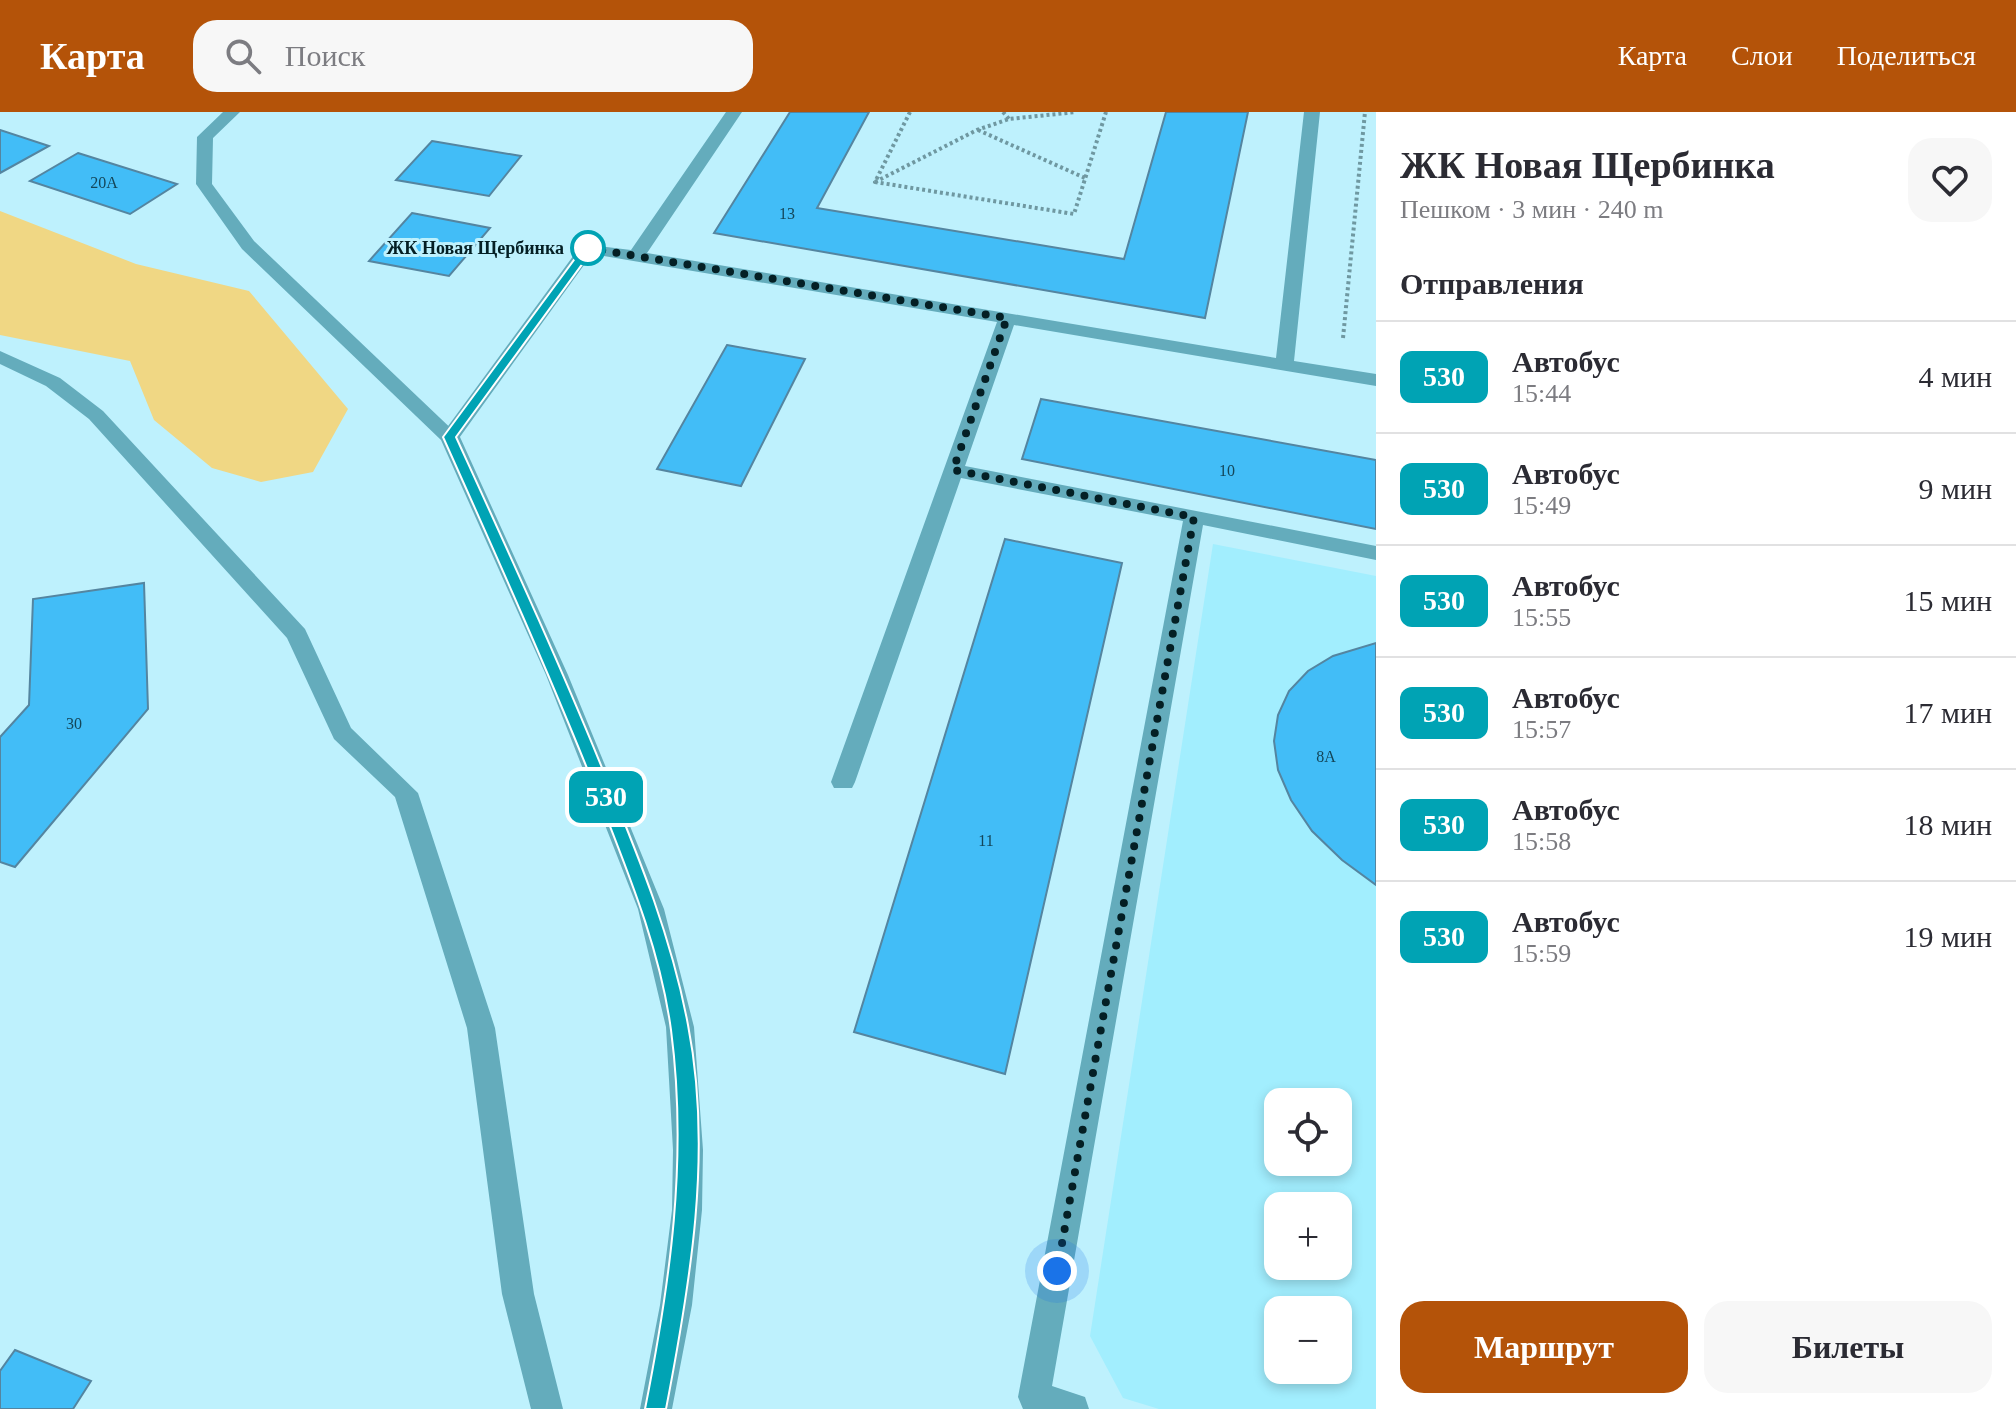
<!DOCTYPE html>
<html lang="ru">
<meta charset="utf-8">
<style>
body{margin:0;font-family:Georgia,serif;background:#f7f7f7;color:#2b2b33;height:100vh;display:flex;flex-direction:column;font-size:30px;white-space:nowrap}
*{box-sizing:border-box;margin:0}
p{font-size:26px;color:#7c7c81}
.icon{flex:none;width:44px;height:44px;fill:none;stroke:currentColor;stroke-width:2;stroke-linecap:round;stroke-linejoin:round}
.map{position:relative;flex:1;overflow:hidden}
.sheet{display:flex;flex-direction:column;background:#fff;width:640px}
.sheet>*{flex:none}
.badge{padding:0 16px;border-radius:12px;font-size:28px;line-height:52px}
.controls{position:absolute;left:1264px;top:976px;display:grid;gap:16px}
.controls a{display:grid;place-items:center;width:88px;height:88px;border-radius:16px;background:#fff;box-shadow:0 4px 12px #0003;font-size:40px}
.you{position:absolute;width:40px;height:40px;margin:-20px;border:6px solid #fff;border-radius:50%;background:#1a73e8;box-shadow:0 0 0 12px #1a73e833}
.map>.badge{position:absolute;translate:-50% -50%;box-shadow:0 0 0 4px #fff}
h2{padding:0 24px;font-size:30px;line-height:72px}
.round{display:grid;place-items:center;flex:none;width:84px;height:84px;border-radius:24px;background:#f7f7f7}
.overview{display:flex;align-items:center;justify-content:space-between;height:136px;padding:0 24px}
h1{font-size:38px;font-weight:700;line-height:60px}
.action{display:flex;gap:16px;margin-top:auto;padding:16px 24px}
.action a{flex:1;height:92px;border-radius:24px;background:#b45309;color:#fff;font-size:32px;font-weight:700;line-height:92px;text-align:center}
.action a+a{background:#f7f7f7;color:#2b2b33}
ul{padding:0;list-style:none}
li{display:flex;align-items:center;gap:24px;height:112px;padding:0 24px;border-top:2px solid #e1e1e2}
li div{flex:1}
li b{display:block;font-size:30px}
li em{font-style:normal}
li .badge{min-width:88px;font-weight:700;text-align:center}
header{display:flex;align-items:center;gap:48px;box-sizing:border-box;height:112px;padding:0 40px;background:#b45309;color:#fff}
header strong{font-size:38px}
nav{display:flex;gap:44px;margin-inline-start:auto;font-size:28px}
.search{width:560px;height:72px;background:#f7f7f7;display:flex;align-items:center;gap:20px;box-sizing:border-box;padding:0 28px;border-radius:24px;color:#7c7c81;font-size:30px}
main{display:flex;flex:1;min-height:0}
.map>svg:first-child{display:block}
</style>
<header>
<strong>Карта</strong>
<div class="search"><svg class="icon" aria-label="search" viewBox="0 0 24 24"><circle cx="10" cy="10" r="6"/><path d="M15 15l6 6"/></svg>Поиск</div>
<nav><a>Карта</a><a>Слои</a><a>Поделиться</a></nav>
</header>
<main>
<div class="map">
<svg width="1376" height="1297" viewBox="0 0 1376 1297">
<rect width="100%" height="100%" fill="#bef1fd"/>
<!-- built -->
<path fill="#a2eefe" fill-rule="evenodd" d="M1213 432 1376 464V1297H1159L1123 1286 1090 1224ZM1278 990H1338V1050H1278ZM1278 1094H1338V1154H1278ZM1278 1198H1338V1258H1278Z"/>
<!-- green -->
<path fill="#f0d784" d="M0 99 136 152 249 179 348 297 313 360 261 370 212 356 154 308 130 249 0 223Z"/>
<!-- building -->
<path fill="#42bdf7" stroke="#5485a0" stroke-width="2" d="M790 0H869L817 96 1124 147 1166 0H1248L1205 206 714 121Z
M0 18 49 34 0 61Z
M432 29 521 44 489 84 396 68Z
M78 41 177 72 130 102 30 69Z
M412 101 490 116 449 164 369 149Z
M727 233 805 247 741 374 657 357Z
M1041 287 1376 348V417L1022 347Z
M1005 427 1122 451 1005 962 854 920Z
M144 471 148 597 15 755 0 750V625L29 593 33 487Z
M1376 531V773L1342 748 1312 719 1291 688 1278 658 1274 629 1278 603 1289 579 1308 559 1333 544Z
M15 1238 91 1269 73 1297H0V1259Z"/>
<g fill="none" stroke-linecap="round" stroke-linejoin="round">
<!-- path -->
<path stroke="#6f98a1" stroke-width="4" stroke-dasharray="3 3" stroke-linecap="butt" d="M910 0 875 70 1074 102 1106 0
M1003 0 1009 7
M978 18 1085 66
M875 70 977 18 1009 7 1076 0
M1343 226 1365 0"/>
<!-- service -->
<path fill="#64acbc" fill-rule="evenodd" d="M726 0H742L647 141 1276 246 1304 0H1320L1294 249 1376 262V274L1014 213 965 354 1376 434V448L1203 413 1052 1274 1085 1285 1089 1297H1023L1018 1285 1183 409 961 366 855 670 852 676H834L831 670 997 210 592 142 457 329 450 331 440 325 582 132 631 138Z"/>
<!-- minor -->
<path fill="#64acbc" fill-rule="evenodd" d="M223 0H240L213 26 212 72 254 129 460 325 568 563 664 797 694 915 703 1038 702 1098 692 1193 672 1297H640L660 1193 672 1098 673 1038 666 915 638 797 546 563 441 328 242 137 196 72 197 25Z
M0 239 60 266 103 299 305 517 351 616 418 681 495 916 534 1182 563 1297H531L502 1182 467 916 395 685 334 627 287 526 89 307 46 274 0 252Z"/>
</g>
<!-- line -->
<path fill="#00a3b4" stroke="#fff" stroke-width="2" d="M585 133 594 136 456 325C508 439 560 552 607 668 640 748 672 827 688 913 713 1040 690 1173 666 1297H645C670 1171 688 1047 671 918 660 836 627 758 597 681 549 561 496 443 443 325Z"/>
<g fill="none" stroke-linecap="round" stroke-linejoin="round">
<!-- walk -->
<path stroke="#041f24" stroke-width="8" stroke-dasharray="0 14.4" d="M588 136 1007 206 953 358 1194 405 1057 1159"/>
</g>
<!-- markers -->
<circle fill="#fff" stroke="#00a3b4" stroke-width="4" cx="588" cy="136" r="16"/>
<g text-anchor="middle" stroke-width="6" stroke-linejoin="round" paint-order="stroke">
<!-- number labels -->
<g font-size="16" fill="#144659">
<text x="104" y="76">20А</text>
<text x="787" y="107">13</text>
<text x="1227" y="364">10</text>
<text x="74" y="617">30</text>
<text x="1326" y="650">8А</text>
<text x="986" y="734">11</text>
</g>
<!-- far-stop labels -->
<g font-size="18" font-weight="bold" fill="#041f24" stroke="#bef1fd" text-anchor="end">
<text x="564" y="142">ЖК Новая Щербинка</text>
</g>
</g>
</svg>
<div class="controls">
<a><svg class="icon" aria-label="locate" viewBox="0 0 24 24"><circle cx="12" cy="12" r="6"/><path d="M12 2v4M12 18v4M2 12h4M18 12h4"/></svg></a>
<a>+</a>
<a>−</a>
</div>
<div class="you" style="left:1057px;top:1159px"></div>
<b class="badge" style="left:606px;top:685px;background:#00a3b4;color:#fff">530</b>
</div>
<section class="sheet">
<div class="overview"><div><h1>ЖК Новая Щербинка</h1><p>Пешком · 3 мин · 240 m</p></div><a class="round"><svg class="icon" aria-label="heart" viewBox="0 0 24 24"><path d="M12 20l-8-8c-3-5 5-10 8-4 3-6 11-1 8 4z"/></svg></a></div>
<h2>Отправления</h2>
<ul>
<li><span class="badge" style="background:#00a3b4;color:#fff">530</span><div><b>Автобус</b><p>15:44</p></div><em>4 мин</em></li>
<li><span class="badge" style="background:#00a3b4;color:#fff">530</span><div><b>Автобус</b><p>15:49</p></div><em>9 мин</em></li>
<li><span class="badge" style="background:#00a3b4;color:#fff">530</span><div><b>Автобус</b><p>15:55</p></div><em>15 мин</em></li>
<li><span class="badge" style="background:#00a3b4;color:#fff">530</span><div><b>Автобус</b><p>15:57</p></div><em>17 мин</em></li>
<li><span class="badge" style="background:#00a3b4;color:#fff">530</span><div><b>Автобус</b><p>15:58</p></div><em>18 мин</em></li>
<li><span class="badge" style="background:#00a3b4;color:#fff">530</span><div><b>Автобус</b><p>15:59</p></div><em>19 мин</em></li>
</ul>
<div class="action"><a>Маршрут</a><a>Билеты</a></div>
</section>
</main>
